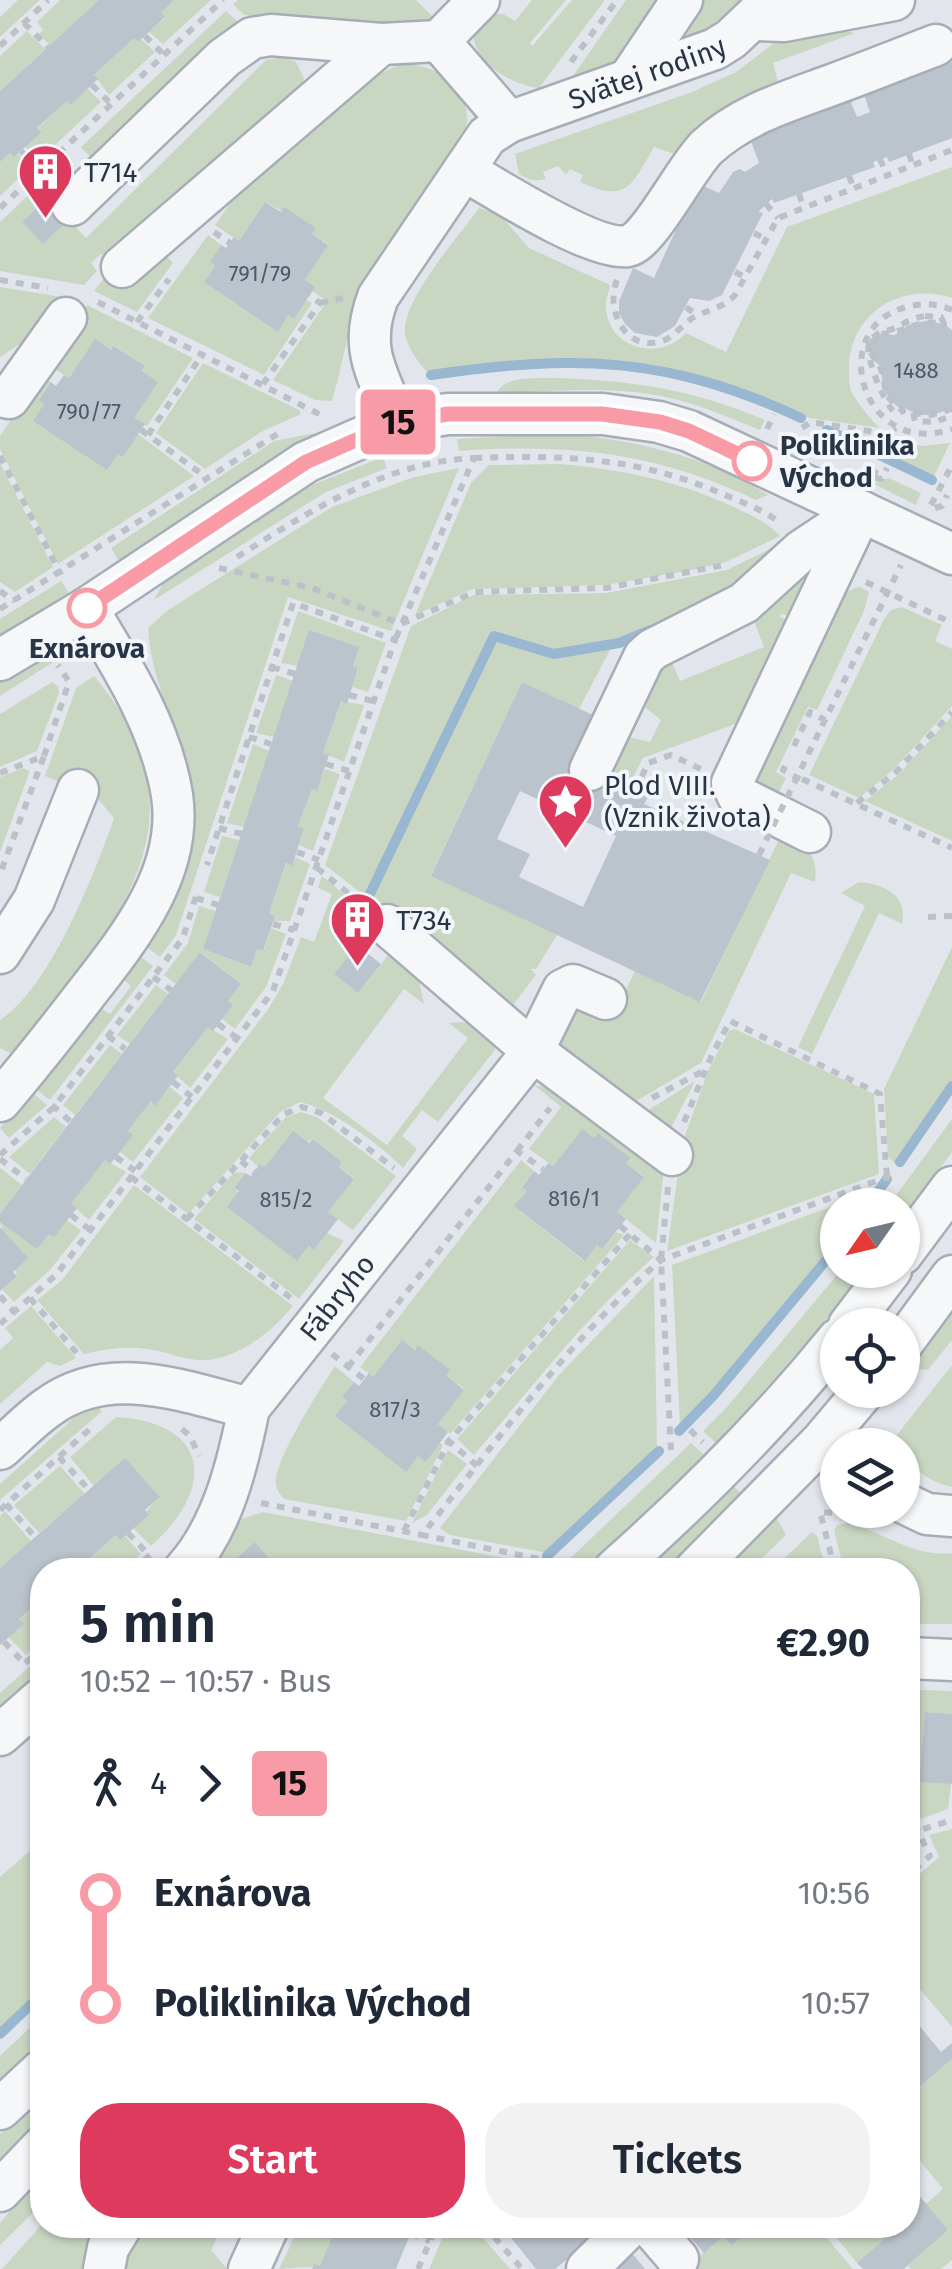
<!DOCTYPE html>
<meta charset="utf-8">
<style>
body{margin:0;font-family:"Fira Sans",sans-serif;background:#f2f2f3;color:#1f2937;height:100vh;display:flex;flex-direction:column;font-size:38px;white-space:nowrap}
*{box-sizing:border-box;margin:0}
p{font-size:32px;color:#747a83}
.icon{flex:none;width:55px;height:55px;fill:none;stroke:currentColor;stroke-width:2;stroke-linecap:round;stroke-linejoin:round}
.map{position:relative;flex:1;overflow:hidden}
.details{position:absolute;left:30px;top:1558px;width:890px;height:680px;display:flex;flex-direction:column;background:#fff;border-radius:40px;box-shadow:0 2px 8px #0004}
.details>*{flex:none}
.badge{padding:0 20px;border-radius:8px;font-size:35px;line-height:65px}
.needle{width:65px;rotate:236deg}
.buttons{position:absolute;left:820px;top:1188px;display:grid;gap:20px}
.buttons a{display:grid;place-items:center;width:100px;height:100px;border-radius:50%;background:#fff;box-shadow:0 2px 8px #0004;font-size:50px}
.map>.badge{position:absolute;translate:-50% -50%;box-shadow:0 0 0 5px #fff}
.legs{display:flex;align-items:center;gap:15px;height:110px;padding:0 50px;font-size:32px}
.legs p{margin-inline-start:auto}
.head{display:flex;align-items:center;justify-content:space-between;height:170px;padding:0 50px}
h1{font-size:55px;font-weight:600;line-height:75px}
.button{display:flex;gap:20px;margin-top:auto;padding:20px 50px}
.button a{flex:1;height:115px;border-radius:40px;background:#dd3a5d;color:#fff;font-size:40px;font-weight:600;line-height:115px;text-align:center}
.button a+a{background:#f2f2f3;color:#1f2937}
ul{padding:0 50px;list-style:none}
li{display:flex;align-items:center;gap:35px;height:110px;font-size:38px}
li i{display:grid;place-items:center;width:15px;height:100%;margin:0 12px;background:currentColor}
li i::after{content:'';width:25px;height:25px;margin:-12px;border:8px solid;border-radius:50%;background:#fff}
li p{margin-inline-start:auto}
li:first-child i{background:linear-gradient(#0000 50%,currentColor 0)}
li:last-child i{background:linear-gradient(currentColor 50%,#0000 0)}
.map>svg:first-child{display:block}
</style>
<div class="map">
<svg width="952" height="2269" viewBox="0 0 952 2269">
<rect width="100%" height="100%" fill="#e2e6ec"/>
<!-- green -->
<path fill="#c9d7c2" d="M18 0H40L0 37V17Z
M60 0H99L51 45 38 35 43 30 37 22Z
M174 0H211L163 44 149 32 165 18 161 13Z
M238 0H416L434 18 410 25 244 15 233 4Z
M532 0H566L530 43 532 46 572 0H605L539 88C511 85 472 62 473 30L488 14H503L515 21Z
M626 0H664L613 65 570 80Z
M701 0H745L709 27 672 44Z
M226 11 237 21 90 157 81 147Z
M838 30 855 33 773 63 779 86 707 121 674 154 654 147C632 185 627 204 580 182L583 175 570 169 566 175 558 166 543 172 546 179C536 182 528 180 519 174L515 154 692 92 736 72 778 40Z
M27 31 45 49 0 91V56Z
M134 38 138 42 141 39 155 52 109 95 94 75Z
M283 57 296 62 304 78 299 96 107 258 101 254 91 263 97 271 84 285 0 271V222L38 186 48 197 22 222 43 244 69 220 86 238 266 60Z
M402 63C427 66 446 71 459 94 465 104 468 111 467 123 462 167 392 227 371 269 350 310 345 358 332 401L315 400 273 380 327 301 312 291 305 280 328 244 312 234 315 228 265 202 239 241 215 225 244 183 369 79Z
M88 89 101 102 39 160 25 147 42 132 38 128 67 101 71 104Z
M10 153 14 157 18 154 31 167 0 196V162Z
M952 167V298C905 282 855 309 849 361 849 369 848 385 852 393 858 403 869 418 880 428L803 417 757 396 706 379 624 362 507 363 429 374C419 363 408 350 405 334 401 301 459 236 479 208L500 215 529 248 610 285C609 294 605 298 606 308 609 349 659 362 686 333L726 352 787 227Z
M208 235 221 245 210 262 215 266 204 282 277 331 288 315 294 318 306 300 312 303 264 375 148 318Z
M163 252 173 263 137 312 94 291 105 277 119 290Z
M0 287 75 299 64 315 0 357Z
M87 305 193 358 147 426 134 418 144 366 115 346 111 350 95 340 69 378 47 364Z
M203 363 299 410 301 414 261 432 205 469 156 433Z
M40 376 51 382 40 400 44 404 34 421 106 469 118 454 123 456 138 434 194 476 58 564 0 449V436Z
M560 378C635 381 695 390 765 420L760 430C730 418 701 405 670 398 615 385 553 391 496 394 506 373 540 379 560 378Z
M828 428 923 446 950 443 933 478Z
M316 433 305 443 262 467 119 561 111 548 274 441Z
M563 433C636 441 705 455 768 495L756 500C656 452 568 443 459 451L457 439Z
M383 457 387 468 326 492 154 600 168 574 267 509 317 483Z
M0 463 53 567 15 592 0 582Z
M560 464C621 469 678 481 734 507 750 515 768 522 780 536L726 562 697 569 605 585 473 589 415 615 471 483 489 465Z
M459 468 391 631 288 597 176 935 160 957 144 945C202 870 203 813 173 725 161 692 150 663 148 628L168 610 332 507 414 477Z
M889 478 921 493 916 505 874 484Z
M784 542 732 593 611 648 579 709 522 682 431 875 557 935 536 969H531L536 975 510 1009 325 865 411 626 474 595 606 593 727 570Z
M799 576 804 584 791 617 781 614 780 617 786 619 738 723 643 758 628 787 603 777 621 735 650 742 661 720 646 708 641 690 670 658 680 681 764 647 752 616Z
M61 581 69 593 0 636V619Z
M859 586 869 592 864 611 817 710 808 707 776 772 786 778 775 800 760 785 756 774 839 600 844 593Z
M902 607 942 625 935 641 952 649V706L894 769 859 798 809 775 884 619 891 610Z
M298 611 386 643 368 692 352 687 358 669 353 666 358 647 310 631 298 666 281 663Z
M61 657 0 696V681L29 665Z
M276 675 293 681 274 737 256 733Z
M94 676C220 824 106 935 14 1055L0 1048V1020C50 988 95 873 114 818L97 798 45 776 76 688Z
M52 682 58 686 59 693 37 751 0 767V714Z
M341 701 364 705 344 762 323 753Z
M952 716V841L865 801 898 775Z
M253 744 269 751 244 827 227 823Z
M23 768 30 771 0 852V777Z
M325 769 340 774 313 851 299 845 304 828 298 826 312 789 317 790Z
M783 831C805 845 819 854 815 882L791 873 701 1063 631 1104 545 1037 566 1006 614 1014 635 971 701 1002Z
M222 836 239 840 220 897 204 892Z
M295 857 310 864 290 921H273L275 916 269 913 286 864 292 865Z
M322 876 376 921 334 974 358 993 390 953 418 977 424 1004 404 989 323 1098 387 1145 468 1038 449 1023C473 1020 487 1027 495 1050L438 1122 422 1110 402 1136 417 1149 403 1168C375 1141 337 1112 300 1102L280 1112 188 1214 140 1177 269 1008 284 982 301 937 314 942 332 894 318 888Z
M859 882C884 884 908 895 902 924L879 913 812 1054 798 1047 865 906 841 893Z
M199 906 216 911 203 949 251 967 257 949 264 950 271 928 286 934 266 987 235 1029 222 1019 233 1005 228 1001 241 984 201 952 176 984 164 975 188 943Z
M952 947V1080L896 1165 888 1156 884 1089Z
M137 954 153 966 50 1100 33 1087 97 1006 110 1014 131 986 120 976Z
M156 985 168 994 130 1044 117 1035Z
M208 1027 228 1039 190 1088 173 1072Z
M735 1029 874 1094 879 1174 667 1251 682 1144 708 1071 729 1031Z
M110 1045 122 1054 75 1115 63 1105Z
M695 1081 668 1134 642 1114Z
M534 1085 553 1088 664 1169 656 1243 617 1212 644 1176 626 1163 629 1158 581 1130 553 1166 529 1149 561 1107Z
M170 1087 183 1098 133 1162 120 1152 132 1135 128 1131 151 1101 155 1105Z
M30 1091 47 1105 9 1138 0 1128Z
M301 1112 317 1117 396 1176 353 1230 328 1212 354 1178 339 1167 342 1162 313 1139 265 1167 261 1164 258 1167 249 1158 286 1117Z
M54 1117 66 1127 30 1174 9 1157Z
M952 1119V1152L903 1219 902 1205H889Z
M105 1160 126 1172 89 1220 71 1204Z
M521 1160 534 1171 522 1186 527 1191 515 1207 584 1261 597 1245 602 1249 616 1232 624 1235 450 1434 438 1424 464 1389 446 1375 449 1370 419 1346 373 1377 360 1367Z
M0 1168 22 1185 0 1214Z
M234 1172 245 1173 234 1188 297 1261 309 1246 314 1250 327 1233 344 1241 299 1299 194 1219Z
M134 1185 293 1306C273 1331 241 1356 208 1360 187 1362 167 1351 147 1349 125 1346 105 1349 84 1354L37 1300 62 1280Z
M879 1189 866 1205H838L837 1242 713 1392 680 1425 672 1265Z
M67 1220 81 1231 49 1271 14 1302 2 1289 17 1275 0 1222 37 1248 49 1234Z
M630 1240 654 1257C587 1315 532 1387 474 1455L457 1439Z
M841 1270H864L835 1309 717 1444 703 1431 727 1407Z
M654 1276 657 1448 548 1553 450 1535 440 1528 559 1375Z
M31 1306 76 1358 60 1366 47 1362 0 1404V1350L13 1338 5 1328Z
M952 1308V1340L928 1370 919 1369 907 1362Z
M952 1365V1487C921 1480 906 1462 896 1436Z
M335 1366 354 1382 342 1397 347 1401 336 1417 405 1471 418 1456 426 1461 440 1443 443 1445 406 1521 284 1499C279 1493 274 1487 276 1478 280 1452 319 1390 335 1366Z
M100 1404 101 1412 0 1500V1484L85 1408Z
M116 1417C212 1423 215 1489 151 1546L133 1528 159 1496 125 1459 94 1486 70 1457Z
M691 1443 705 1456 588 1570H558Z
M448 1450 467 1464 427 1515 412 1523Z
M60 1466 85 1494 39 1533 14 1505Z
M732 1485 744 1496 667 1570H644Z
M5 1511 31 1541 0 1568V1516Z
M263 1512 536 1564 529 1570H280L255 1542 223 1570 209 1564 232 1537 241 1519Z
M776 1517 786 1535 750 1570H722Z
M848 1523C886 1533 911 1557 952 1553V1624H908V1570H844L834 1530 837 1525Z
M812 1532 817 1536 826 1570H772Z
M116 1535 125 1536 141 1554 123 1570H76Z
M42 1599V1640L26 1655 8 1637 19 1619Z
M38 1659 42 1671 0 1708V1693Z
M924 1690 952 1691V1714L925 1712 919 1781 951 1784 948 1809 921 1819 908 1792V1759L911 1757 908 1749V1691Z
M952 1829V2027L908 1975V1884L939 1857 929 1835Z
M42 1840V1989L0 2029V1877Z
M42 2016V2042L0 2081V2056Z
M952 2059V2260L941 2269H911L908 2266 948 2230 926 2204 943 2189 908 2146V2097Z
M42 2093V2118L0 2162V2134Z
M42 2172V2204L0 2245V2223Z
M42 2224 107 2225 90 2269H2Z
M140 2225H223L211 2250 227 2269H117Z
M300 2225H337L320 2266 279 2269Z
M448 2225H472L510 2269H429Z
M756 2225H816L853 2269H684L723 2236Z
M826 2225H876L887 2237 857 2263Z"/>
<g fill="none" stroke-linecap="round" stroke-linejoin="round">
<!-- stream -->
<path stroke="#99b7d0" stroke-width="10" d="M431 375C575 354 667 356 801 418
M827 430 932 480
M368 898 494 636 554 654 619 643 651 630
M900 1162 952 1086
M868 1205 887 1179
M679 1431 714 1395 838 1246
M547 1556 659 1451
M532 1570 538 1565
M0 2034 42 1994"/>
</g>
<!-- building -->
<path fill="#bbc3cc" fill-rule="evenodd" d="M99 0H174L161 13 165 17 149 32 138 42 134 38 94 75 98 79 71 105 67 101 37 128 42 132 14 157 10 153 0 162V91Z
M952 62V138L889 162 887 157 873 162 875 167 774 203 772 199 758 212 763 213 722 295 709 301 690 298 675 326 657 337 635 333 625 324 619 313V301L633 268 654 278 697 183 719 193 733 172 740 169 745 172 759 163 749 136 850 100 857 117 870 112 864 95Z
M48 197 69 220 43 244 22 222Z
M265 202 281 212 284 207 316 228 312 234 328 245 305 280 315 287 294 319 288 315 278 332 204 282 215 266 210 262 221 245 226 248 234 237 239 241Z
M925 321 944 324 952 330V409L931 415H918L905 408 903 411 892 402 884 390 880 366 872 359 869 349 872 340 880 334 895 335 908 325Z
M95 339 111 350 114 346 145 366 142 371 158 382 134 418 145 424 123 457 118 454 107 470 33 421 44 404 39 400 51 382 56 386 64 375 69 378Z
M309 630 359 647 353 666 358 668 347 704 341 701 323 753 329 755 317 791 312 789 298 826 304 828 292 866 286 863 269 913 275 916 263 951 257 949 251 967 203 949Z
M522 682 595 716 573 763 648 797 644 804 770 860 700 1002 431 876ZM520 791 616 836 583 907 519 877 530 854 497 839Z
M357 945 381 964 358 993 334 974Z
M200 952 241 984 228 1001 233 1005 213 1031 208 1027 173 1072 178 1076 173 1082 155 1106 151 1101 128 1131 133 1135 116 1157 110 1164 105 1160 71 1204 77 1208 54 1237 49 1234 37 1249 0 1222V1214Z
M582 1129 594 1138 598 1133 630 1158 626 1163 644 1177 617 1212 626 1219 602 1249 597 1245 585 1261 514 1206 527 1191 522 1187 534 1171 539 1175 548 1163 553 1166Z
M293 1131 309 1143 313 1139 342 1162 339 1167 354 1179 328 1212 338 1219 314 1250 309 1246 297 1261 227 1207 239 1191 234 1188 245 1173 251 1176 260 1164 265 1167Z
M0 1227 28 1258 13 1272 17 1276 0 1291Z
M402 1340 415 1350 418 1345 450 1370 446 1375 464 1390 438 1424 448 1432 426 1462 418 1456 406 1472 335 1416 347 1401 342 1397 354 1382 359 1386 369 1373 373 1377Z
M125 1458 160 1497 145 1510 149 1515 120 1540 116 1535 76 1570H42V1599L19 1619 24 1624 0 1645V1568Z
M255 1542 280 1570H223Z
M925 1712 952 1714V1784L919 1782Z
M908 2012 941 2052 952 2043V2059L908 2097Z
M908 2182 948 2230 904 2269H863L857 2263 887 2237 876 2225H908Z
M337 2225H414L396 2269H312L314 2264 320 2266Z
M501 2225H609L555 2269H536Z
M679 2225H756L732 2245 723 2236 704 2253Z
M632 2253 645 2269H614Z"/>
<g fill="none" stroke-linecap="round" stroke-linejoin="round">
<defs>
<g id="minor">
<path d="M479 0 439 41 509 122"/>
<path d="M753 20 784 21 894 0"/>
<path d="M629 79 682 0"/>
<path d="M464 170C496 189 595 252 628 246 648 243 687 166 707 147 742 115 785 102 829 86 865 73 900 59 936 45"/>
<path d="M72 205 224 58 252 38 271 35 381 44 439 41"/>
<path d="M122 267 381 44"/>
<path d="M0 396 9 398 66 318"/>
<path id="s1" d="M397 422C378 374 358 350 378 297L487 136 509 122 715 49 731 39 772 0"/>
<path d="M0 660 87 608 306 462 397 422 448 414H603L659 422 689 431 952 554"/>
<path d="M590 770 644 657 653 649 744 603 801 551 861 511 732 783 738 796 810 832"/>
<path d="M387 925 533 1051 672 1155"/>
<path d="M0 953 34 900 78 790"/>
<path d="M0 1101C28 1068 55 1034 82 999 126 942 184 874 172 795 161 727 122 666 87 608"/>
<path d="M902 1254 952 1187"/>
<path d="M849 1325 891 1270"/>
<path d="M902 1344 952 1276"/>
<path d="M0 1449C15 1436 30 1420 47 1408 108 1362 183 1391 249 1408"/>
<path d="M902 1502 927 1514 952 1516"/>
<path id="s2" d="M184 1570C223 1527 238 1463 249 1408L533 1051 563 990 573 985 606 999"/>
<path d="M614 1570C695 1498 769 1424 838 1339"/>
<path d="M695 1570 822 1441 865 1390"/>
<path d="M908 1658 952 1660"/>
<path d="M0 1735 42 1698"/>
<path d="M0 2109 42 2070"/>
<path d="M0 2191 42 2147"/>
<path d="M649 2225 678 2259"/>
<path d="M104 2269 108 2248 122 2225"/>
<path d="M249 2269 269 2225"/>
<path d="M587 2269 631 2225"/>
</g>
</defs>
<!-- minor casing -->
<use href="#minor" stroke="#a6adb7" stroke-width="45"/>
<!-- path -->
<path stroke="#bcc1c7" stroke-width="6" stroke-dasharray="8 8" stroke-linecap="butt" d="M24 23 48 47
M145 36 164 55
M0 46 48 0
M571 62 617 0
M92 85 111 104
M21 151 41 172
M909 154 913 166
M880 159 887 176
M849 176 854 189
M799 194 804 208
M766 204 778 218
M0 208 223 0
M214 232 230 243
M754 233 766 239
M735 272 745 277
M0 280 48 288
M617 280C605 309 625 353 662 341 675 337 682 324 694 317 709 309 722 309 735 295L778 218 952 150
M98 302 323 416
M320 303 343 298
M686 307 697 315
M952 310C937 303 922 303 906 307 824 329 863 460 952 429
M925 316 941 317 944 324C915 318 905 334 880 334L870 344C870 358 875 356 880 367 889 388 878 393 903 411L895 413C884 403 865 357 869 344 871 338 875 336 880 332 896 331 907 318 925 316Z
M137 322 169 279
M263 384 320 303 309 295
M913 413 915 421 934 422 952 416
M913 413 931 415 952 409
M802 428 811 422 888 434 896 428
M767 429 774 414
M141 430 206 477
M148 435 202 355
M0 456 61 575
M474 458C567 455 638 457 725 495 744 503 764 510 780 523
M873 477 879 464
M875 478 882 479 887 468
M931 505 952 465
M935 508 942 506 947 495
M237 557C310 511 385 462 474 458L395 640
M219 568 312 588 401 624 475 592 606 588 729 564
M866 582 952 623
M0 591 14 601
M0 609 282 431
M272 667 295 674
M349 695 373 701
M822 726 901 565
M249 737 271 744
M794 746 810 712 825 720
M44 756 69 682 58 665
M326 764 349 771
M785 766 783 770 801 780
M0 773 44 756 0 874
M802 779 952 848
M635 791 648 763 671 755 701 769
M857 803 896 772 952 712
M219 828 242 834
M297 852 319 860
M317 868 359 902
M196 898 218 905
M928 917 952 916
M273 924 294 930
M153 977 171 990
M218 1024 237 1038
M108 1036 125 1049
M173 1082 192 1097
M652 1098 703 1071
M52 1105 70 1121
M684 1122 711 1057 730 1021 880 1094 887 1177
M517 1151 550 1108
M0 1155 54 1107 183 938 196 896
M116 1157 135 1171
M0 1159 26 1179
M241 1161 254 1172
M131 1177 291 1298
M668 1187 661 1260 671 1450
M71 1215 90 1230
M187 1219 284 1114 302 1107 321 1113 394 1168
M620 1226 661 1260
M0 1296 14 1312
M30 1298 80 1357
M0 1324 56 1275 273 991 395 640 293 603 207 865
M332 1354 364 1379
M348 1367 517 1151 543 1169
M182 1429 190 1436 199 1456
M690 1430 703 1442
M59 1457 89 1490
M477 1466 449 1441 630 1234
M261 1503 422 1535
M6 1504 35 1537
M0 1510 92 1427
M404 1531 449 1441 445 1437
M128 1533 149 1555
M554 1562 422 1535C497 1441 569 1340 661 1260L887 1177 896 1183
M132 1570 150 1555
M835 1570 820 1512 846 1514 875 1526
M4 1642 24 1663
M25 1663 42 1648
M908 1810 930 1856 908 1875
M908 1834 952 1820
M484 2225 522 2269
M411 2234 430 2241
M418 2269 437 2225"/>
<!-- minor -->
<use href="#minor" stroke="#f5f7f9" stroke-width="40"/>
<!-- path-bridge -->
<path stroke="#bcc1c7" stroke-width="6" stroke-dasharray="8 8" stroke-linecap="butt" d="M759 855 822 726"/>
</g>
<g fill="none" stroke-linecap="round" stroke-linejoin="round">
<defs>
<path id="line-1" d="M87 608 306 462 397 422 448 414H602L660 422 689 431 752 461"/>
</defs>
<!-- line-1 casing -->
<use href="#line-1" stroke="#fff" stroke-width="22"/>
<!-- line-1 -->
<use href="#line-1" stroke="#f99aa7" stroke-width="15"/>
</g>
<!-- icons -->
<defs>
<symbol id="building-pin" viewBox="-11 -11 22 30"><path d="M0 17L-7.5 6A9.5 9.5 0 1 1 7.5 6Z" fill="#dd3a5d" stroke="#f2f5f9"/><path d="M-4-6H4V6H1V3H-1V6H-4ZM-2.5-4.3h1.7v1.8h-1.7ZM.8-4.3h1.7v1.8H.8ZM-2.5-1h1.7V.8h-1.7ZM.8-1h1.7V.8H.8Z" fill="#fff"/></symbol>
<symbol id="sight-pin" viewBox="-11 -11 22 30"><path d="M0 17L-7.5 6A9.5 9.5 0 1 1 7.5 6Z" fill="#dd3a5d" stroke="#f2f5f9"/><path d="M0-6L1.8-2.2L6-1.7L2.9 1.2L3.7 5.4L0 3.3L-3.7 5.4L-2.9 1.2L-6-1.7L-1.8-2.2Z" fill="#fff"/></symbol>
</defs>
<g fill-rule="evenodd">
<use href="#building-pin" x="14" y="140" width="63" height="86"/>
<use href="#sight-pin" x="534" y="770" width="63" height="86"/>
<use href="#building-pin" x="326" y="888" width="63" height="86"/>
</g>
<!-- markers -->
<g fill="#fff" stroke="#f99aa7" stroke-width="5">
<circle cx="752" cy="461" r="18"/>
<circle cx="87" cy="608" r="18"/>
</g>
<g text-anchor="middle" stroke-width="8" stroke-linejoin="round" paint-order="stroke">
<!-- number labels -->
<g font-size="22" fill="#4d5868">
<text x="260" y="281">791/79</text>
<text x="916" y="378">1488</text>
<text x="89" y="419">790/77</text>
<text x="574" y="1206">816/1</text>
<text x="286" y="1207">815/2</text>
<text x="395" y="1417">817/3</text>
</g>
<!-- street labels -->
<g font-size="28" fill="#283546" stroke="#f2f5f9">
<text dy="10" stroke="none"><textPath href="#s1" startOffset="498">Svätej rodiny</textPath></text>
<text dy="10" stroke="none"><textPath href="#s2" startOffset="318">Fábryho</textPath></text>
</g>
<!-- poi labels -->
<g font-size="28" fill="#283546" stroke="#f2f5f9" text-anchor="start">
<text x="84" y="182">T714</text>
<text x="604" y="795">Plod VIII.<tspan x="604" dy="32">(Vznik života)</tspan></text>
<text x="396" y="930">T734</text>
</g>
<!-- stop labels -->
<g font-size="28" font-weight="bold" fill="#283546" stroke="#f2f5f9" text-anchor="start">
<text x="780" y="455">Poliklinika<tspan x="780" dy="32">Východ</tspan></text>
<text x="87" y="658" text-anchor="middle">Exnárova</text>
</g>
</g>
</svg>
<div class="buttons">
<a><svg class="needle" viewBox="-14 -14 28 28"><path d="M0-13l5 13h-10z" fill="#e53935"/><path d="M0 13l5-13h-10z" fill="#747a83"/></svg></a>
<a><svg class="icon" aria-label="locate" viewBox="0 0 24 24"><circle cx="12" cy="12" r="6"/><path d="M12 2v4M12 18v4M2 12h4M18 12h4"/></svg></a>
<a><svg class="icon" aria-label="layers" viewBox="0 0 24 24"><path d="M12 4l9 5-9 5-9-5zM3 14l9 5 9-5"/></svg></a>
</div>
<b class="badge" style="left:398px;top:422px;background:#f99aa7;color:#111">15</b>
<section class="details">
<div class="head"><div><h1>5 min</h1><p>10:52 – 10:57 · Bus</p></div><b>€2.90</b></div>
<div class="legs"><svg class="icon" aria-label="walk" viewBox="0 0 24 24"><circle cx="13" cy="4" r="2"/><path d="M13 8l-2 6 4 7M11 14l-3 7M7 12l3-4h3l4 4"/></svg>4<svg class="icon" aria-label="forward" viewBox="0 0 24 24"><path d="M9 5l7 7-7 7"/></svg><b class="badge" style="background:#f99aa7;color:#111">15</b></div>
<ul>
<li><i style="color:#f99aa7"></i><b>Exnárova</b><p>10:56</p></li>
<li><i style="color:#f99aa7"></i><b>Poliklinika Východ</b><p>10:57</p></li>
</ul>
<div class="button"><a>Start</a><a>Tickets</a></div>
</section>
</div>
